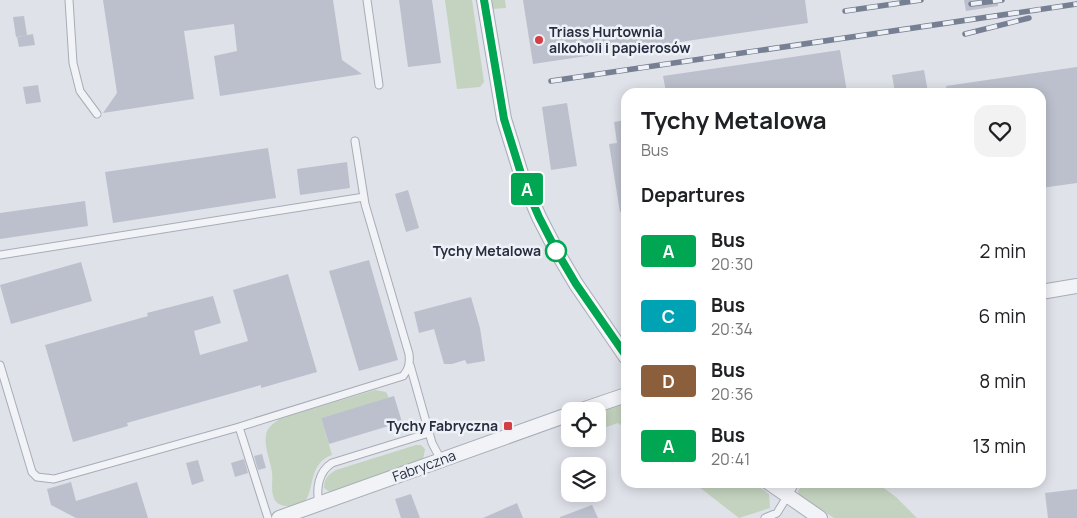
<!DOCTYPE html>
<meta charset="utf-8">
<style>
body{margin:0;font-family:Manrope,sans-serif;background:#f2f2f2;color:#202124;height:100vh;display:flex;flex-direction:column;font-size:19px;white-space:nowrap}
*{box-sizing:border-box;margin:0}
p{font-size:16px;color:#757577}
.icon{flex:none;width:28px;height:28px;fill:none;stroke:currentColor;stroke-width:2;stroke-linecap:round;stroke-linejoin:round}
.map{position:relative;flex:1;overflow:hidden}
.drawer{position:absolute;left:621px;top:88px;width:425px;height:400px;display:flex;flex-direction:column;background:#fff;border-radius:15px;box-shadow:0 2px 12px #0003}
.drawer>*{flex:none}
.badge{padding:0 10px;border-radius:4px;font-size:18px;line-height:32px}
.controls{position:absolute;left:561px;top:402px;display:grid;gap:10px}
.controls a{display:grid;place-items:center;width:45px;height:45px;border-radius:10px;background:#fff;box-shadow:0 2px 12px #0003;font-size:25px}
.map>.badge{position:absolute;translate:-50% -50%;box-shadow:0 0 0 2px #fff}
h2{padding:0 20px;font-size:19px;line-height:45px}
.round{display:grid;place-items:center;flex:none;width:52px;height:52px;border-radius:15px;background:#f2f2f2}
.head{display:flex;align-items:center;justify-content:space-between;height:85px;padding:0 20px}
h1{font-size:24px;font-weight:700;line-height:38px}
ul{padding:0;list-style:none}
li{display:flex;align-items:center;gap:15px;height:65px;padding:0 20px}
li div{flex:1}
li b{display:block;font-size:19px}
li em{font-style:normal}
li .badge{min-width:55px;font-weight:700;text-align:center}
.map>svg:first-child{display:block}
</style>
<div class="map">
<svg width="1077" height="518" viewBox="0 0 1077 518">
<rect width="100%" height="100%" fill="#dfe2e9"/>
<!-- green -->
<path fill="#c3d3bf" d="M445 0H472L484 82 480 87 457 89Z
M491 0H505L506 8 492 9Z
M375 390 386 392 389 398 321 418 332 455C300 466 323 510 287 506 280 506 274 502 273 495 271 488 273 480 272 472 270 460 264 447 266 435 267 427 274 423 281 418Z
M626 402V429L618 423 598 430V412Z
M416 445H421L425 449 423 460 330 492 324 488C324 478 328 475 336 470Z
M694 483H754L769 494 770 508 739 518Z
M803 483H877L896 497 917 518H834L799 495 798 491Z"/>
<!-- building -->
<path fill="#bcc0cc" d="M103 0H333L342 60 362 74 220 96 214 56 237 51 234 24 184 31 194 99 103 113 117 93Z
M399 0H432L441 63 408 67Z
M523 0H805L808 23 533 64Z
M964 0H998V6L966 11Z
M24 16 27 35 16 37 13 17Z
M33 34 35 45 19 47 17 37Z
M840 50 847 92H666L663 76Z
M1077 67V183L1041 188V92H947L946 86Z
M924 70 928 92H895L892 75Z
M38 85 41 102 26 104 23 87Z
M567 103 577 166 551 170 542 107Z
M626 120V211L620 212 609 144 617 143 614 122Z
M268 148 276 198 113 223 105 172Z
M347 162 350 188 300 195 297 169Z
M408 190 419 228 406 232 395 194Z
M85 201 88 226 0 239V213Z
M369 260 398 360 359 371 329 271Z
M81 262 92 301 11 324 0 285Z
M288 274 317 372 261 388V385L127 423 128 426 73 442 45 345 148 316 147 313 213 296 221 323 194 331 200 355 248 341 233 290Z
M471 297 480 328 485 361 467 364 465 360 452 364H444L434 329 419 333 414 312Z
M394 396 402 422 329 444 321 418Z
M262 454 266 468 258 470 254 456Z
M244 459 248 473 235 477 231 463Z
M198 460 204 481 192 485 186 463Z
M71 482 76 501 137 482 148 518H76L51 505 47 489Z
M1077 489V518H1048L1045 493Z
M411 494 420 518H401L395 499Z
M517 503 523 518H483Z
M592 505 598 518H560V517Z"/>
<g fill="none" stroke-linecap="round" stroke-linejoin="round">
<defs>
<path id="service" d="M69 0 73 63 80 91 97 114
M367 0 379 85
M0 255 364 197
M0 365 32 472 37 477 54 479 239 427
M410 365 432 443 441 460
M319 504C316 489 318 472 332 463L429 433
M268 518 239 427 403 376C409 369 410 363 409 354L365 204 355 141
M765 518 777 513 796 482"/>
<path id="minor" d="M484 0 504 119 523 180 539 217 557 252 576 284 626 357
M1041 292 1077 286
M579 411 626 395
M768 482 820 518
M279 518 570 414"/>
</defs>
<!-- service casing -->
<use href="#service" stroke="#a8acb7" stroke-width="9"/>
<!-- minor casing -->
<use href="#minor" stroke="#a8acb7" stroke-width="16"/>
<!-- service -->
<use href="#service" stroke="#f2f3f7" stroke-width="7"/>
<!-- minor -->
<use href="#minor" stroke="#f2f3f7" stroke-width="14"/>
<defs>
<path id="rail" d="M971 4 1002 0
M845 11 921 0
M965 34 1029 18
M551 81 1077 4"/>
</defs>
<!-- rail casing -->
<use href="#rail" stroke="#777f93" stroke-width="5.5"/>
<!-- rail -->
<use href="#rail" stroke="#eef1f6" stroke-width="4" stroke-dasharray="11" stroke-linecap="butt"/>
</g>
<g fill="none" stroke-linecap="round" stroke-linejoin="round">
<defs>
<path id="line" d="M484 0 504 119 523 180 539 217 557 252 576 284 626 356"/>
</defs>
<!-- line casing -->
<use href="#line" stroke="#fff" stroke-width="11"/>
<!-- line -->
<use href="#line" stroke="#00a651" stroke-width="8"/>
</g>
<!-- markers -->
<g fill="#d43e45" stroke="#eef1f6" stroke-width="2">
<circle cx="539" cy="40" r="5"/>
<rect x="503" y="421" width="10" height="10" rx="2.5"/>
</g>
<circle fill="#fff" stroke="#00a651" stroke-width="2.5" cx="556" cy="251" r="10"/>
<g text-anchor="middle" stroke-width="5" stroke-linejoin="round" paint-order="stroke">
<!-- poi labels -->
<g font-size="14" font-weight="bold" fill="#272e41" stroke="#eef1f6" text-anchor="start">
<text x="549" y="37">Triass Hurtownia<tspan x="549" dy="16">alkoholi i papierosów</tspan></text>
<text x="498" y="431" text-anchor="end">Tychy Fabryczna</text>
</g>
<!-- stop labels -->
<g font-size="14" font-weight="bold" fill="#272e41" stroke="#eef1f6" text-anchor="end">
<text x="541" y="256">Tychy Metalowa</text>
</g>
<!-- street labels -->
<g font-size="14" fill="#272e41" stroke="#eef1f6">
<text transform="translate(424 466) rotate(-20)" y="5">Fabryczna</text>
</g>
</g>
</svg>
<div class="controls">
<a><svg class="icon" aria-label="locate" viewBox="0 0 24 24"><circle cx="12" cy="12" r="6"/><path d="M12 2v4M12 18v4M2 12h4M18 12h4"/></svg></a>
<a><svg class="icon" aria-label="layers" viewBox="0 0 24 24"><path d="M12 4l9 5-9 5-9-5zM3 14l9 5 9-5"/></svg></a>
</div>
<b class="badge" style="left:527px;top:189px;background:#00a651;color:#fff">A</b>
<section class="drawer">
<div class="head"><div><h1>Tychy Metalowa</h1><p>Bus</p></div><a class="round"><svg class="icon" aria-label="heart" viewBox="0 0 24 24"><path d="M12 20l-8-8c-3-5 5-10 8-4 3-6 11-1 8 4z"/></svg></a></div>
<h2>Departures</h2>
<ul>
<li><span class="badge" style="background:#00a651;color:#fff">A</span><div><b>Bus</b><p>20:30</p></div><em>2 min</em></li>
<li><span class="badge" style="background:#00a3b4;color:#fff">C</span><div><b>Bus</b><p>20:34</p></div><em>6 min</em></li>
<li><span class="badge" style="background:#8b5e3c;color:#fff">D</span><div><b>Bus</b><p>20:36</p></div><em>8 min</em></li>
<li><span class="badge" style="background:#00a651;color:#fff">A</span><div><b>Bus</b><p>20:41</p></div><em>13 min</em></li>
</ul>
</section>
</div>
